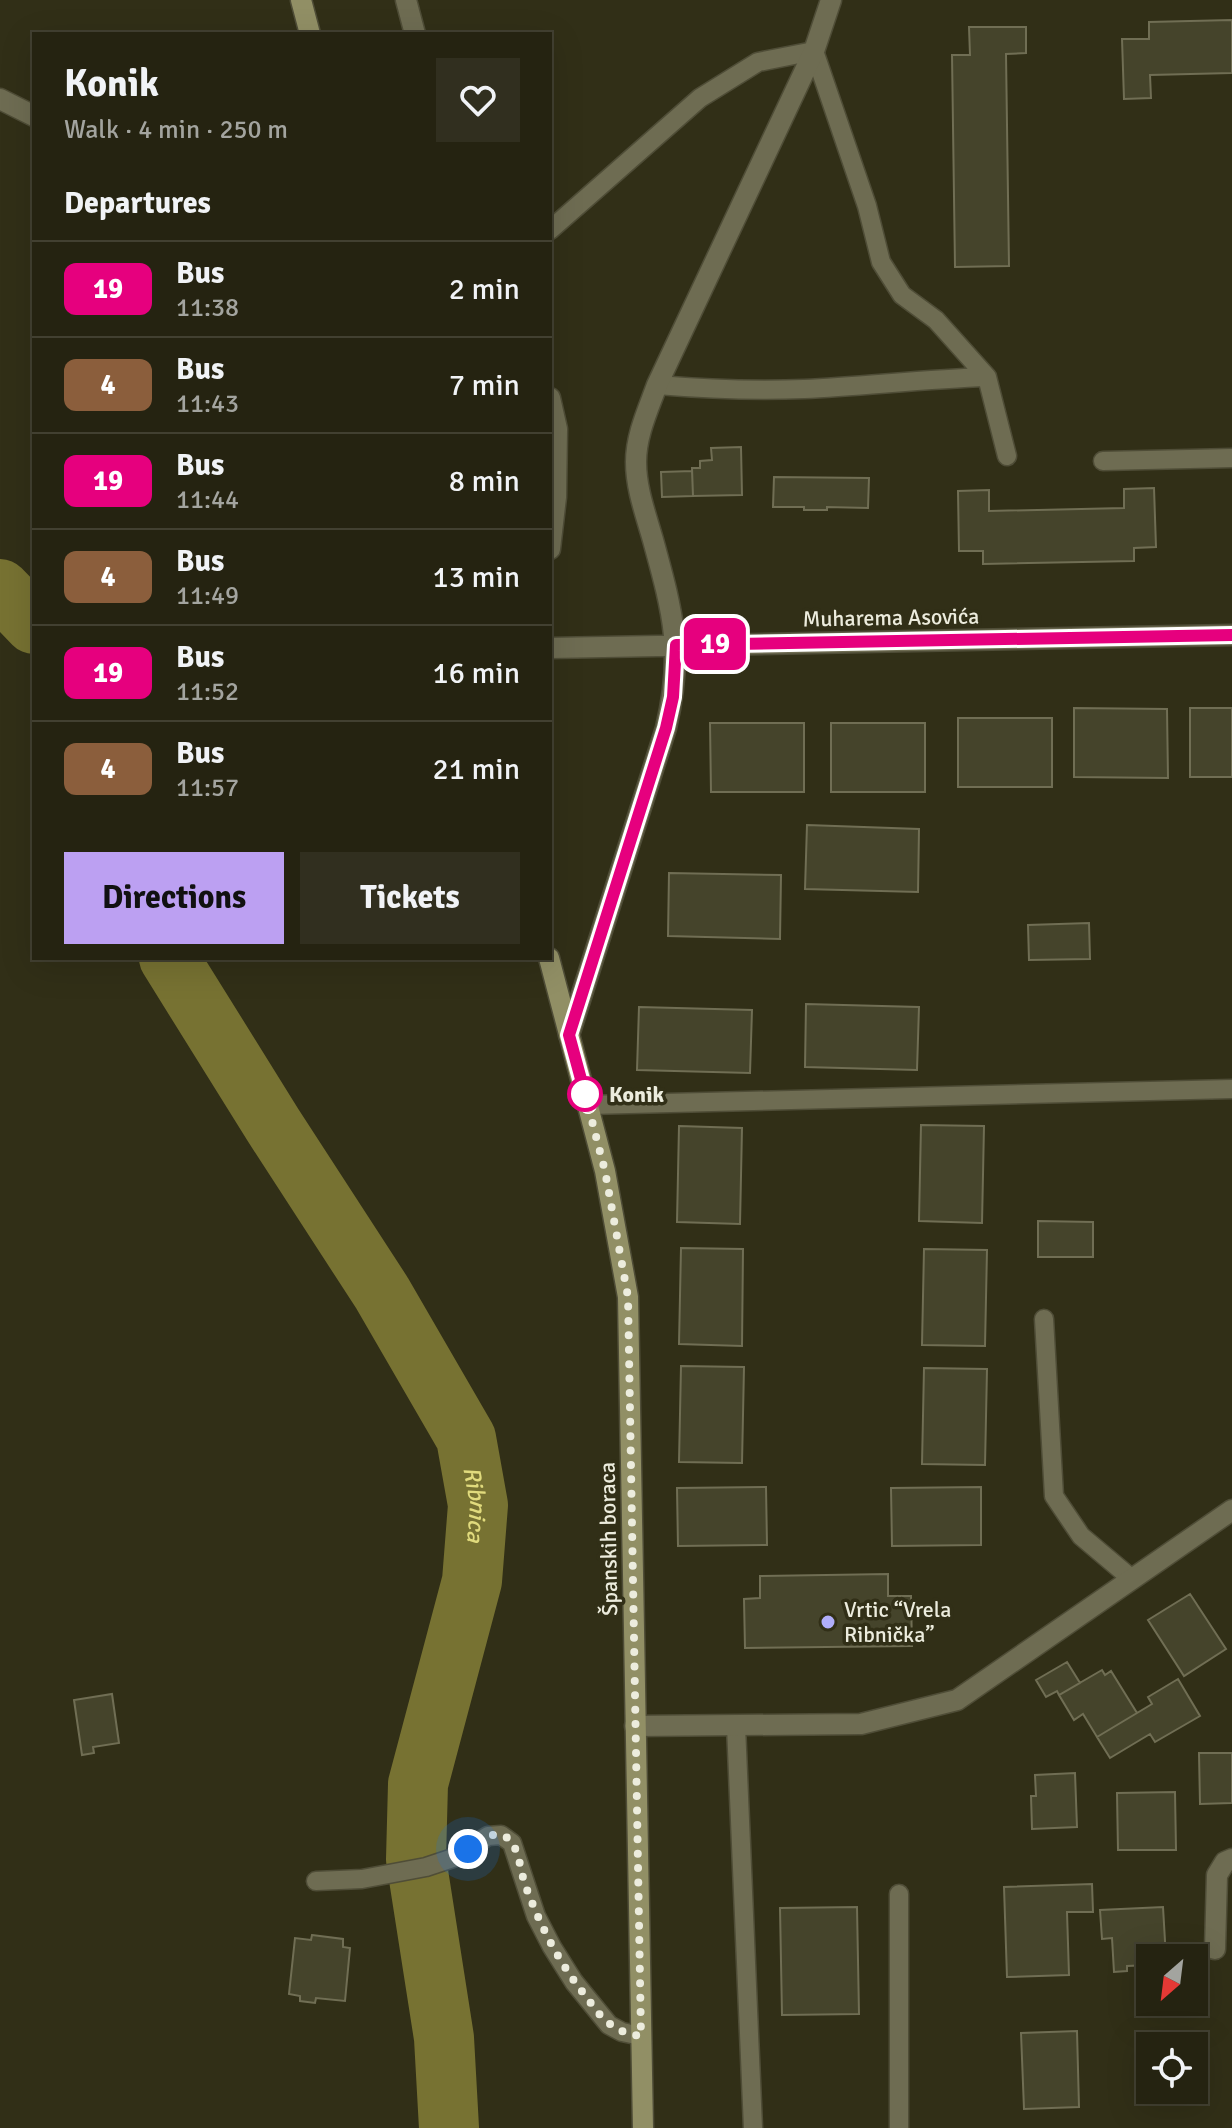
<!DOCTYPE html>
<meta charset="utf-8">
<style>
body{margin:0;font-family:Signika,sans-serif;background:#312f1f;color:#f1f3f6;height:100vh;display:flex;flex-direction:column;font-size:30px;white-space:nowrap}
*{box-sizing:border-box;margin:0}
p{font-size:26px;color:#a3a49f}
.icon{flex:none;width:44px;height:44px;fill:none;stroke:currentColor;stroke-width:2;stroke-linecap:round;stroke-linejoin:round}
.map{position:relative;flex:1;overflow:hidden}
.panel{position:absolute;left:32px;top:32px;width:520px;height:928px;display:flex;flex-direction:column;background:#252311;border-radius:0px;box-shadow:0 8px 32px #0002,0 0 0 2px #424031}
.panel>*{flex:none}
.badge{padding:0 16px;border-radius:12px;font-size:28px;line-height:52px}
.needle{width:52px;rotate:208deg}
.tools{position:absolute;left:1136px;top:1944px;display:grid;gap:16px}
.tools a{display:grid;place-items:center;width:72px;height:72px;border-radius:0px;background:#252311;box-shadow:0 8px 32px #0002,0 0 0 2px #424031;font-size:40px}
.you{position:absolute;width:40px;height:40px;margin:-20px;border:6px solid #fff;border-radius:50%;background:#1a73e8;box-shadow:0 0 0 12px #1a73e833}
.map>.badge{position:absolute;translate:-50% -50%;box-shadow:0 0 0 4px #fff}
h2{padding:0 32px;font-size:30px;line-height:72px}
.round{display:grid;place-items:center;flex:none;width:84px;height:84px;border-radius:0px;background:#312f1f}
.headline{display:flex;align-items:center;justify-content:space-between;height:136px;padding:0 32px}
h1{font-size:38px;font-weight:700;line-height:60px}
.cta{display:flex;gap:16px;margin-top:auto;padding:16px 32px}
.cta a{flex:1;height:92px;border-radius:0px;background:#bca0f2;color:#111;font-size:32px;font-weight:700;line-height:92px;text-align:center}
.cta a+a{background:#312f1f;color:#f1f3f6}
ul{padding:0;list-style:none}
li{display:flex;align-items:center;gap:24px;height:96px;padding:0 32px;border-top:2px solid #424031}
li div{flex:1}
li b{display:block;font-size:30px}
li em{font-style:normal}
li .badge{min-width:88px;font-weight:700;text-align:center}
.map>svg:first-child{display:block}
</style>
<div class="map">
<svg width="1232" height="2128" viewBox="0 0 1232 2128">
<rect width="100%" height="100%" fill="#312f17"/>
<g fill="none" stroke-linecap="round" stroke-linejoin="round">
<!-- river -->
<g stroke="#777232" stroke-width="60">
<path d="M0 589 34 624"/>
<path id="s1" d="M169 958 273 1125 382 1293 466 1438 478 1505 472 1581 418 1784 416 1859 444 2038 449 2128"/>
</g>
</g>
<!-- building -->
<path fill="#45442b" stroke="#706e54" stroke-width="2" d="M1232 20V73L1150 75 1151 98 1124 99 1122 39H1149V22Z
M969 27H1026V53L1006 54 1009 266 955 267 952 55H970Z
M741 447 742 495 693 496 692 468H700V461L712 460 711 448Z
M692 471 693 496 662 497 661 472Z
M774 477 869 478 868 508 827 507V510H804V507H773Z
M1154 488 1156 547 1134 548V561L983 564V551H959L958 491 989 490V511L1124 508V489Z
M1074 708 1167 709 1168 778 1074 777Z
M1190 708H1232V777H1190Z
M958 718H1052V787H958Z
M710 723H804V792H711Z
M831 723H925V792H831Z
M807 825 919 829 918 892 805 889Z
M669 873 781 875 780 939 668 936Z
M1089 923 1090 959 1029 960 1028 925Z
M806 1004 919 1007 917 1070 805 1067Z
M639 1007 752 1010 750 1073 637 1070Z
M921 1125 984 1126 982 1223 919 1221Z
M679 1126 742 1128 740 1224 677 1222Z
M1038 1221 1093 1222V1257H1038Z
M681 1248 743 1249 742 1346 679 1344Z
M924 1249 987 1250 985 1346 922 1345Z
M681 1366 744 1367 742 1463 679 1462Z
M924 1368 987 1369 985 1465 922 1464Z
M766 1487 767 1545 678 1546 677 1488Z
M981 1487V1545L892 1546 891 1488Z
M888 1574V1596H911L912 1646 745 1648 744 1599 760 1598V1576Z
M1190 1594 1226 1649 1184 1676 1148 1620Z
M1067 1662 1080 1683 1059 1695 1057 1691 1046 1697 1036 1680Z
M1102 1670 1105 1675 1111 1671 1137 1713 1097 1737 1083 1714 1074 1720 1059 1695Z
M1178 1679 1200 1716 1155 1742 1150 1734 1110 1758 1097 1737 1152 1704 1148 1697Z
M112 1694 119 1743 93 1747 94 1753 82 1755 74 1700Z
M1199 1753H1232V1803L1200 1804Z
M1075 1773 1077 1827 1032 1829 1031 1796H1036L1035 1775Z
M1175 1792 1176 1850H1118L1117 1793Z
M1092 1884 1093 1912H1067L1069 1975 1007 1977 1004 1887Z
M857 1907 859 2014 782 2015 780 1908Z
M1163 1907 1166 1958H1150V1965L1127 1966V1971L1114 1972 1112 1938 1102 1939 1100 1910Z
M312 1935 343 1939V1947L350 1948 345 2001 316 1998 315 2003 300 2001V1996L289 1994 295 1938 311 1940Z
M1077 2031 1079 2107 1024 2109 1021 2033Z"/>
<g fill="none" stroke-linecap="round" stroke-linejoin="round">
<defs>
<path id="lane" d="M550 230 700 98 758 62 814 51 867 206 881 262 902 295 936 320 987 377 1007 456
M657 385C706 389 755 391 804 389 865 386 926 379 987 377
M1103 461 1232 458
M588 1105 1232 1089
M1044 1319 1054 1496 1081 1536 1132 1579
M736 1726 753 2128
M316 1881 362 1879 426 1867 453 1858 488 1836 501 1835 512 1843 536 1916 552 1947 574 1982 609 2025 622 2032 641 2036
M899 2128V1894"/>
<path id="street" d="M406 0 415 34
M0 99 34 116
M550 398 557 429 556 497 550 549
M550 648 1232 635
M569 1035 666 728C684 652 673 613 653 540 646 515 636 489 636 462 636 435 648 410 657 385L814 51 831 0
M635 1726 861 1724 957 1700 1232 1510
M1215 1949 1217 1875 1225 1862 1232 1859"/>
<path id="secondary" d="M301 0 310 34
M549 958 605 1171 628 1297 643 2128"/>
</defs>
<!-- lane casing -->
<use href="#lane" stroke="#4f4d37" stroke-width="21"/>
<!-- street casing -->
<use href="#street" stroke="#4f4d37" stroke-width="23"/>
<!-- secondary casing -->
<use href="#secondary" stroke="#4f4d37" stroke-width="23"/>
<!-- lane -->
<use href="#lane" stroke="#6e6c52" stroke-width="18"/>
<!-- street -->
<use href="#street" stroke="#6e6c52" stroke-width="20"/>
<!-- secondary -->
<use href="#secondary" stroke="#918f65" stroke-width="20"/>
</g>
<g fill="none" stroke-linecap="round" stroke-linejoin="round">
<defs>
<path id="line" d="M588 1105 569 1035 666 728 673 697 676 645 1232 635"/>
</defs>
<!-- line casing -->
<use href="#line" stroke="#fff" stroke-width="18"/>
<!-- line -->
<use href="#line" stroke="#e6007e" stroke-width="12"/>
<!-- walk -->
<path stroke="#ececdd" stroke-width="8" stroke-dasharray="0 14.4" d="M468 1849C479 1842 492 1829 506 1837 520 1846 520 1873 526 1887 541 1928 561 1966 588 1999 595 2009 603 2020 613 2026 622 2032 631 2035 641 2036L628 1297 605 1171 585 1094"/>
</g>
<!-- markers -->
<circle fill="#fff" stroke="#e6007e" stroke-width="4" cx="585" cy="1094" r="16"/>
<circle fill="#b0aefa" stroke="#312f17" stroke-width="3" cx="828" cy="1622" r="8"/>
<g text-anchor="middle" stroke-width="7" stroke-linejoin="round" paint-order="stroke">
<!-- street labels -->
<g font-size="22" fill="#ececdd" stroke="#312f17">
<text transform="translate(891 617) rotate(-1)" y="8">Muharema Asovića</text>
<text transform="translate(608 1539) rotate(-91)" y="8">Španskih boraca</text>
</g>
<!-- stop labels -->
<g font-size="22" font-weight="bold" fill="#ececdd" stroke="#312f17" text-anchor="start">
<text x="609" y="1102">Konik</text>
</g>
<!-- poi labels -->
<g font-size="22" fill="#ececdd" stroke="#312f17" text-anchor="start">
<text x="844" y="1617">Vrtic “Vrela<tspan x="844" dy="25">Ribnička”</tspan></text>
</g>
<!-- water labels -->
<g font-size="24" font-style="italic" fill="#e1db7d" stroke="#312f17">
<text dy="8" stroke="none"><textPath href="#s1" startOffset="632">Ribnica</textPath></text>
</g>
</g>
</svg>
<div class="tools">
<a><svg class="needle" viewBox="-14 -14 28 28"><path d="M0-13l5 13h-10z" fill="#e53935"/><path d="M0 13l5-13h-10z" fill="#a3a49f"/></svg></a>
<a><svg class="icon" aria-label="locate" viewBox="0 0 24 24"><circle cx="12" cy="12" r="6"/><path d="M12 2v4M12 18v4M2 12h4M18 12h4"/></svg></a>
</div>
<div class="you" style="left:468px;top:1849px"></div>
<b class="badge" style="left:715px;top:644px;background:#e6007e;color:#fff">19</b>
<section class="panel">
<div class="headline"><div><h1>Konik</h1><p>Walk · 4 min · 250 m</p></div><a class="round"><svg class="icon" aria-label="heart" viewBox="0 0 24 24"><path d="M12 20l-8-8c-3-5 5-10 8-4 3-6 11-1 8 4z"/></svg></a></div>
<h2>Departures</h2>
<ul>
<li><span class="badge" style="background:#e6007e;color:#fff">19</span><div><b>Bus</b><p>11:38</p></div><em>2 min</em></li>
<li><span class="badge" style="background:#8b5e3c;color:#fff">4</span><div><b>Bus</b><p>11:43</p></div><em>7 min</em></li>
<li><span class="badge" style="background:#e6007e;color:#fff">19</span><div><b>Bus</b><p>11:44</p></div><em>8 min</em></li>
<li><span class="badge" style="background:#8b5e3c;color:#fff">4</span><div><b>Bus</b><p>11:49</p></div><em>13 min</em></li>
<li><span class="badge" style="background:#e6007e;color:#fff">19</span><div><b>Bus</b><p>11:52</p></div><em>16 min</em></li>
<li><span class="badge" style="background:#8b5e3c;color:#fff">4</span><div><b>Bus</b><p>11:57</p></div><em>21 min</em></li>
</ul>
<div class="cta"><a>Directions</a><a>Tickets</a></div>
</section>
</div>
